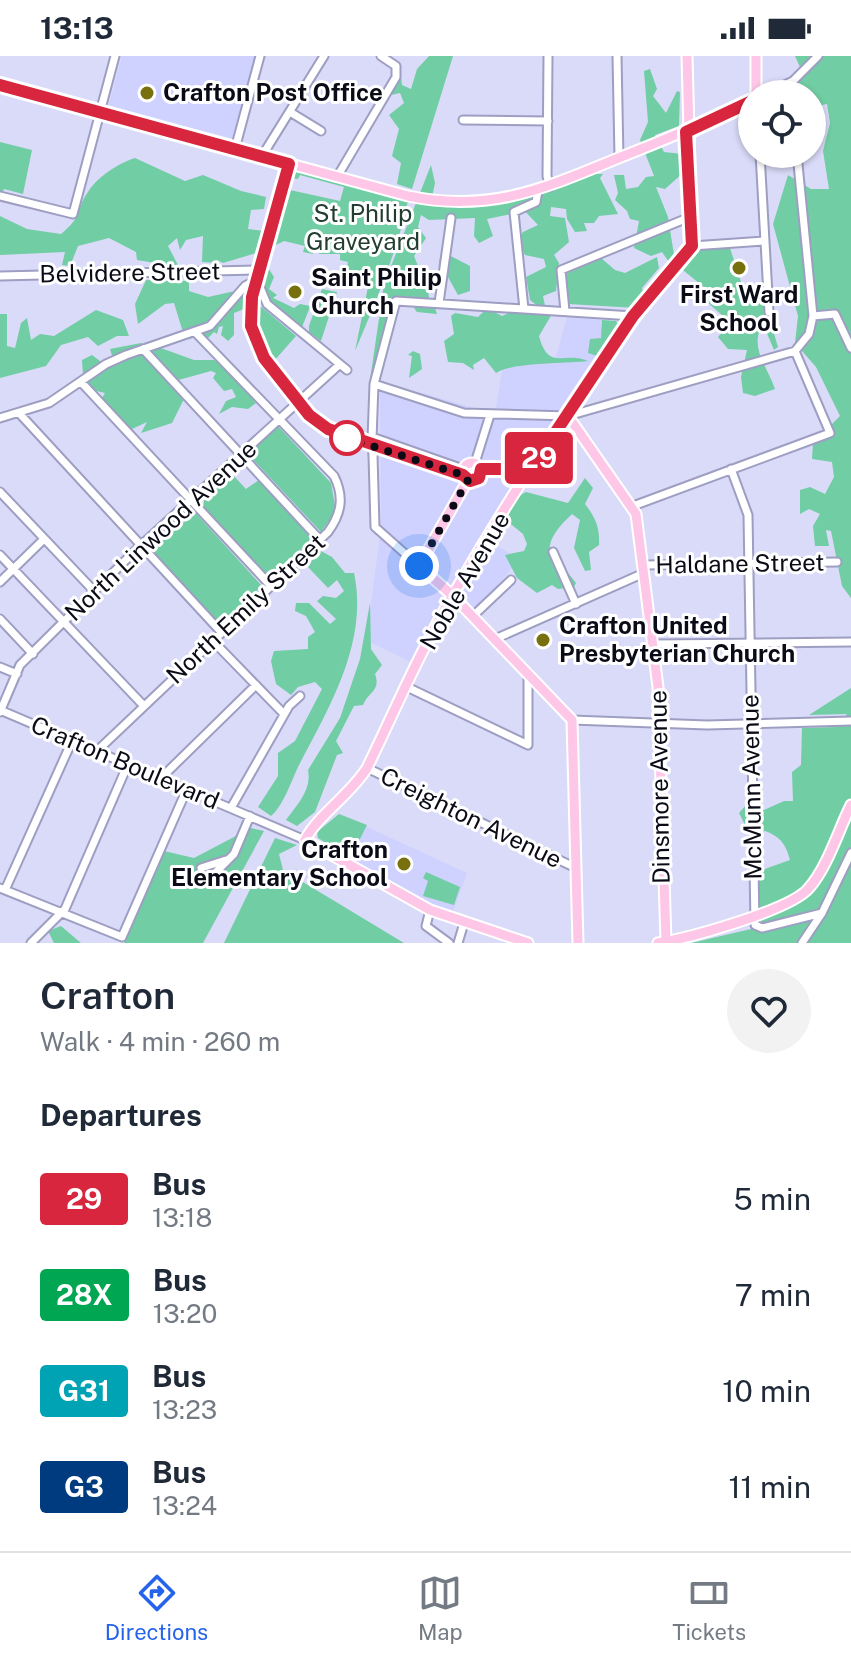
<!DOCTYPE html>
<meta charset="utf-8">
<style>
body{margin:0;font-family:"Public Sans",sans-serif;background:#f2f2f3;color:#1f2937;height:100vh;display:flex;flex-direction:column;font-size:30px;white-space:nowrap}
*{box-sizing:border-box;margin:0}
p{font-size:26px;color:#747a83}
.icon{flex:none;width:44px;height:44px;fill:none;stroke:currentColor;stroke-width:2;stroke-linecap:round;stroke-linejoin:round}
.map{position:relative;height:887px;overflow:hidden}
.sheet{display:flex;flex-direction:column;background:#fff;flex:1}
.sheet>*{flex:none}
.badge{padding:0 16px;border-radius:6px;font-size:28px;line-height:52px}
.controls{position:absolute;left:738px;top:24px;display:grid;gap:16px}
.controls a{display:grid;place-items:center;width:88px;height:88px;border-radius:50%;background:#fff;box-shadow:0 2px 6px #0004;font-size:40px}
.you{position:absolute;width:40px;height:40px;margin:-20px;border:6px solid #fff;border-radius:50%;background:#1a73e8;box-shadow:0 0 0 12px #1a73e833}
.map>.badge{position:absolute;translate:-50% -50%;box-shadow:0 0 0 4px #fff}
h2{padding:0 40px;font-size:30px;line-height:72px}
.round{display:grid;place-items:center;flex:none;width:84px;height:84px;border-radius:42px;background:#f2f2f3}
.head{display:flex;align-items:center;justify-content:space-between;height:136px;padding:0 40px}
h1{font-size:38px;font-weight:600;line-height:60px}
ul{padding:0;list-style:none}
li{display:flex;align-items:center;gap:24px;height:96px;padding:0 40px}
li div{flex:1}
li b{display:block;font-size:30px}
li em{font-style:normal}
li .badge{min-width:88px;font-weight:700;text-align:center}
.status{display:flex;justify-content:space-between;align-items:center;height:56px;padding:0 40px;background:#fff;direction:ltr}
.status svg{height:22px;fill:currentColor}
.dock{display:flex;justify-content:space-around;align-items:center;height:112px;border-top:2px solid #e0e1e3;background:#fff;font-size:22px;color:#747a83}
.dock a{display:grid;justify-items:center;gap:4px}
.dock .current{color:#2563eb}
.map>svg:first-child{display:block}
</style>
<div class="status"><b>13:13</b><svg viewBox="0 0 49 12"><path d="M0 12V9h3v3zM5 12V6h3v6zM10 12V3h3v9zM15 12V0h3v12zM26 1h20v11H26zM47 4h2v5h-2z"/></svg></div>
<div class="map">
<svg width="851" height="887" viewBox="0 0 851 887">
<rect width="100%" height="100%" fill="#dadbf9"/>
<!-- built -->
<path fill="#cfd1fe" d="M122 0H255L232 82 108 52Z
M567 261 624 266 597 320 491 486 519 503 470 564 446 542 413 607 366 584 381 473 380 325 474 352H496L503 308H554Z
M339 758 467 817 453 856 417 843 318 782 317 776Z"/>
<!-- green -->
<path fill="#71cda4" d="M429 0H453L412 133 397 128 401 107 392 100 399 73 389 59 404 47 400 37 391 39 393 24 401 20 402 29 411 33 417 13Z
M795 0H851V542L842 530 831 475 826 474 829 490H815L813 470 820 458 809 453 800 458V434L810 431 825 438 834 421 832 406 812 403 813 387 840 360 816 311 795 287 798 260 773 168 788 119 811 133H829L823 95 830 67 827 48 812 51V38H785L786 32 804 20Z
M650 13 657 33 653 40 666 57 677 35 680 36 679 70 655 79 664 96 682 98 683 117 665 133 656 131 668 161 674 199 669 206 662 196 651 200 634 192 639 165 630 163 627 155 615 144 618 137 614 119H624L626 133 638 131 646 121 654 120 640 84 648 66 644 15Z
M0 86 32 94 23 138 4 133 0 143Z
M135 102 185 125 203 119 241 135 266 141 264 153 251 154 248 173 264 175 267 182 263 195 223 207 215 203 220 207 202 206 203 180 186 184 180 194 177 182 168 190 179 211 137 204 136 196 109 182 78 190 70 210 62 209 65 196 0 199V160L27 173 61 178C85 158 74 156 88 136 97 121 119 107 135 102Z
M431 109 435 127 432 141H499L590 118H603L600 122 618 158 599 160 594 167H584L587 175 575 176 567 163 566 153 551 151 550 160 565 162 569 186 554 199 559 207 556 235 543 240 545 250 539 251 530 244 526 221 546 211 544 203 525 199 518 185 523 176 538 169 518 148 511 158 487 163 493 180 479 187 474 180 475 162 429 164 421 159 418 171 426 182 414 200 418 210 417 229 428 235 430 248 434 249 437 258 417 256 414 252 422 248 419 242 398 240 394 244 369 331 384 228Z
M298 115 408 145C397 196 376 245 355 295L371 216 346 214 348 206 340 204V198H319L320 190 315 189 313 198 303 196 305 190 284 185 272 191 289 129 290 134 340 145 344 131 300 119 298 123 291 122Z
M698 192H730L744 235 772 252 769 261 778 291 774 294 763 268C748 290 768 312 775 333L755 340 743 337 741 321 747 294 728 293 718 281 730 266 708 247 702 234 705 232 678 210Z
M443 196 470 210V235L458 239 439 205Z
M657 201 659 212 642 232 645 242 637 252 568 248 563 219 601 202 615 214 625 217Z
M267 210 274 221 269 233 277 239 273 242 294 252 300 248 310 250 312 246 302 271 269 247V239L261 230 265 229Z
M146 224 189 225V235L208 241 244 233V253L234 257V279L228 285 221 279 223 270 219 271 217 278 214 276 208 282 213 293 196 280 190 283 182 273 174 247 165 248 138 268 135 248Z
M322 233 337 236 321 285 309 276V270Z
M258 248 296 280 274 305 258 289Z
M487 252 502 260 516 254 552 258 539 280C549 317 565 294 588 305 565 308 512 306 496 317L484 302 473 309 474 314 463 307 448 306 444 285 454 278 451 260 455 257 478 261Z
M96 254 123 264 129 280H117L98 290 88 281 61 289 46 310 0 322V258H7V290L15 292 21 267 27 262 31 284 40 278 54 280Z
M602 264 616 265 619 270 600 301 588 297 590 283 601 282Z
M141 287 150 293 158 291 194 304H214L234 312 250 328 246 335 256 347 248 353 232 351 219 358 226 345 236 341 232 333 224 335 213 322 216 317 211 315 175 325 185 341 172 367 141 377 147 366 130 374 102 342 105 337 84 332 82 304 92 299 104 308 113 303 110 293Z
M413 295 420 298 422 313 409 322 412 300 408 299Z
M278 370 331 427 336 455 321 476 248 398Z
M231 417 246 433 259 424 315 480 270 523 203 450 206 437Z
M585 422 593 432 585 448C595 461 600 471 599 489L589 496 591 514 585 515 574 492 580 464 572 458C554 475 541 491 556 514L568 517 576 527 574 531 558 533 552 529 537 537 517 522 505 499 524 495 527 488 523 478 507 465C509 454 516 440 526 436L568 447Z
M191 452 262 530 221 569 148 492Z
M319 494 332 501 345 517H354C369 587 328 653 298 711 291 726 283 750 271 760L258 751 278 720V697L295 685 322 633 315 626 298 631 291 639 276 628 271 605 274 595 308 593V581L315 576 306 560 295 555 296 547H309L330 568 336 563 317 545 323 540 336 542 344 535 337 524 328 532 308 511Z
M370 547 371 593 382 609 375 618C381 635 369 635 363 649L354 650 336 685 343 697 337 699 315 756 297 770 286 764C297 749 312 734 308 714L340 662 360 603Z
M851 632V887H691L751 873 761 866 757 825 764 824 762 814 790 804C784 778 769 776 745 769L739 757 747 748 764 754 784 745H793L792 716 801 709 802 672 836 671 847 658 809 659Z
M339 758 367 769 354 795 346 799 318 782 317 776Z
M251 772 264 775 203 887H124L164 795 194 802Z
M275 782 297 789 279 798 283 814 404 887H224Z
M426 816 460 831 454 849 423 840 428 825 423 822Z
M61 870 81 887H54L48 875Z"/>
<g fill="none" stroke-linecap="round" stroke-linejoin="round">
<defs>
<path id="minor" d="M548 0 547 120 550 131
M617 0 619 102
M766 38 793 25 818 0
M290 56 321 75
M463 64 548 65
M235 93 260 0
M760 98 769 256
M797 98 813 260
M262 100 324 0
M337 121 396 21V10L381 0
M0 140 73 158 115 0
M692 190 765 185
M0 220 259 214
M439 247 451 162
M524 253 514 156 536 146 538 135
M565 255 561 214 685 163 692 164
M143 293 320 484
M81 326 271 530
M374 328 464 357 568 360 795 295 809 278 813 260 835 258 851 292
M19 357 221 576
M0 362 49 347 106 308 126 299 210 270 245 230 257 224 267 248 347 314
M372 381 463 413
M372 383 374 328 396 245 633 260
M373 399 375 471 419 510
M475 407 490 359
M481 413H531
M731 413 748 459 755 869 762 872 822 857
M0 436 94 535
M633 450 830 377 795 295
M553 496 576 548
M0 499 144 650
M643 509 837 506
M0 526 43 484
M473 560 511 524
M0 563 33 598
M495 583 644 517
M212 584 284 658
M653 588 851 586
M0 611 17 618
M407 631 528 689V617
M0 654 305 784
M0 656 20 609 139 491 339 309
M572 664 707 669 851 665
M98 694 328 476C342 457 344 440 334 420L195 276
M367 712 576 812
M161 722 256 629
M231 752 289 650 300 640
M201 812 226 804
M216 816 234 798 250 760
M0 832 122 881 187 733
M5 834 72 685
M430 854 426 870 449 887
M31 887 65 853 128 708
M458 887 464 867
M802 887 822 857 851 797"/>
<path id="major" d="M0 29 408 140C489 157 543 133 616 103 662 85 707 66 752 45
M756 38V0
M289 108 252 241 251 270 264 302 309 359 328 373 463 419
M568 360 636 458 658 631 666 886
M463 416a9 9 0 1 1 18 0a9 9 0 1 1-18 0Z
M468 424 419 510 452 539 572 664 578 887
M528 887 430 854 305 784C318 759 350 739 367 712 395 654 421 593 454 537 524 416 603 297 692 190L687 0
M658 887C689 882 791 854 809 832 828 810 838 775 851 749"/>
</defs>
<!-- minor casing -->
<use href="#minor" stroke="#9d9ec2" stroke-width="11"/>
<!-- major casing -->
<use href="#major" stroke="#fff" stroke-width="13"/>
<!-- minor -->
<use href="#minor" stroke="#fff" stroke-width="7"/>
<!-- major -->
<use href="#major" stroke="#fec7e8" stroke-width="9"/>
<defs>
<path id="minor-bridge" d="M372 383 373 399"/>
</defs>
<!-- minor-bridge casing -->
<use href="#minor-bridge" stroke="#9d9ec2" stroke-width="11" stroke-linecap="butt"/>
<!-- minor-bridge -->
<use href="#minor-bridge" stroke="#fff" stroke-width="7"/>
</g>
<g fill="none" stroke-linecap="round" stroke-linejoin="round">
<defs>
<path id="line" d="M0 29 289 108 252 241 251 270 264 302 309 359 328 373 463 419 470 425 479 422 481 413H531L633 260 692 190 686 76 752 45"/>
</defs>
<!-- line casing -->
<use href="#line" stroke="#fff" stroke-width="18"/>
<!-- line -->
<use href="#line" stroke="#d7263d" stroke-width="12"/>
<!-- walk -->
<path stroke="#0b0b17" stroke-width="8" stroke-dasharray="0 14.4" d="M347 382 463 419 468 424 419 510"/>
</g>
<!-- markers -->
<g fill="#786f0d" stroke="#fff" stroke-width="3">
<circle cx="147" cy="37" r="8"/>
<circle cx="739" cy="212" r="8"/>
<circle cx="295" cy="236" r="8"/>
<circle cx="543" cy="584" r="8"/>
<circle cx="404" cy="808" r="8"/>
</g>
<circle fill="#fff" stroke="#d7263d" stroke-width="4" cx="347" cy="382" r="16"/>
<g text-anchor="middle" stroke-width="6" stroke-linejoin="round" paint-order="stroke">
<!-- poi labels -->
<g font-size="24" font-weight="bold" fill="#0b0b17" stroke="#fff" text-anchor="start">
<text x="163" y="45">Crafton Post Office</text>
<text x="311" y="230">Saint Philip<tspan x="311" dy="28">Church</tspan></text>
<text x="739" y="247" text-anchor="middle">First Ward<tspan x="739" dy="28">School</tspan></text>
<text x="559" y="578">Crafton United<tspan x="559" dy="28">Presbyterian Church</tspan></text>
<text x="388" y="802" text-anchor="end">Crafton<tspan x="388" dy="28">Elementary School</tspan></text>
</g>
<!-- park labels -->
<g font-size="24" fill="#233d31" stroke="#fff">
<text x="363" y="166">St. Philip<tspan x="363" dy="28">Graveyard</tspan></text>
</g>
<!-- street labels -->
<g font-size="24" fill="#0b0b17" stroke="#fff">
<text transform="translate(130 217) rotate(-1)" y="8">Belvidere Street</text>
<text transform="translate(161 475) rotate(-43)" y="8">North Linwood Avenue</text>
<text transform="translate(740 508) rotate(-1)" y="8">Haldane Street</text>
<text transform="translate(465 525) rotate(-60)" y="8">Noble Avenue</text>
<text transform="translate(246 553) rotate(-43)" y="8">North Emily Street</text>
<text transform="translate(125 707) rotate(23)" y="8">Crafton Boulevard</text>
<text transform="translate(660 731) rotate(-91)" y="8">Dinsmore Avenue</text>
<text transform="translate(752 731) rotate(-91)" y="8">McMunn Avenue</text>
<text transform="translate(471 762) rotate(26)" y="8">Creighton Avenue</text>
</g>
</g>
</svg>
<div class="controls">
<a><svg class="icon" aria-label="locate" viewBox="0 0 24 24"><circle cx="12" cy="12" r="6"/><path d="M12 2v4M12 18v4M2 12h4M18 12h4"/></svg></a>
</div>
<div class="you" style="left:419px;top:510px"></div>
<b class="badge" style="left:539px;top:402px;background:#d7263d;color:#fff">29</b>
</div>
<section class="sheet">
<div class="head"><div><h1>Crafton</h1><p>Walk · 4 min · 260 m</p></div><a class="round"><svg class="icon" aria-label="heart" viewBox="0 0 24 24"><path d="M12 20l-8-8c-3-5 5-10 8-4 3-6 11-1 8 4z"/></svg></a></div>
<h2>Departures</h2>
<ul>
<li><span class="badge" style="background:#d7263d;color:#fff">29</span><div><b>Bus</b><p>13:18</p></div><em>5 min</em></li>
<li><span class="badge" style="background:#00a651;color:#fff">28X</span><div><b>Bus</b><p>13:20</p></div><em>7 min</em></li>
<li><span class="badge" style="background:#00a3b4;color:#fff">G31</span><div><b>Bus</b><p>13:23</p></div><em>10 min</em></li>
<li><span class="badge" style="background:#003b80;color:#fff">G3</span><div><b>Bus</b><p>13:24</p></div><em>11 min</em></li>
</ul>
</section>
<nav class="dock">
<a class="current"><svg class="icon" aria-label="directions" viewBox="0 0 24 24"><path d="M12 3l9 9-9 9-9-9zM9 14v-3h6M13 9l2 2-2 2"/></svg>Directions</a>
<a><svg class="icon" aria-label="map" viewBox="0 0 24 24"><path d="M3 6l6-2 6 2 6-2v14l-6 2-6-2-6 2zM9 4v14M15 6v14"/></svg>Map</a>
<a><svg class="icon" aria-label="tickets" viewBox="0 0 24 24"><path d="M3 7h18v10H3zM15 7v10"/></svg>Tickets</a>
</nav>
